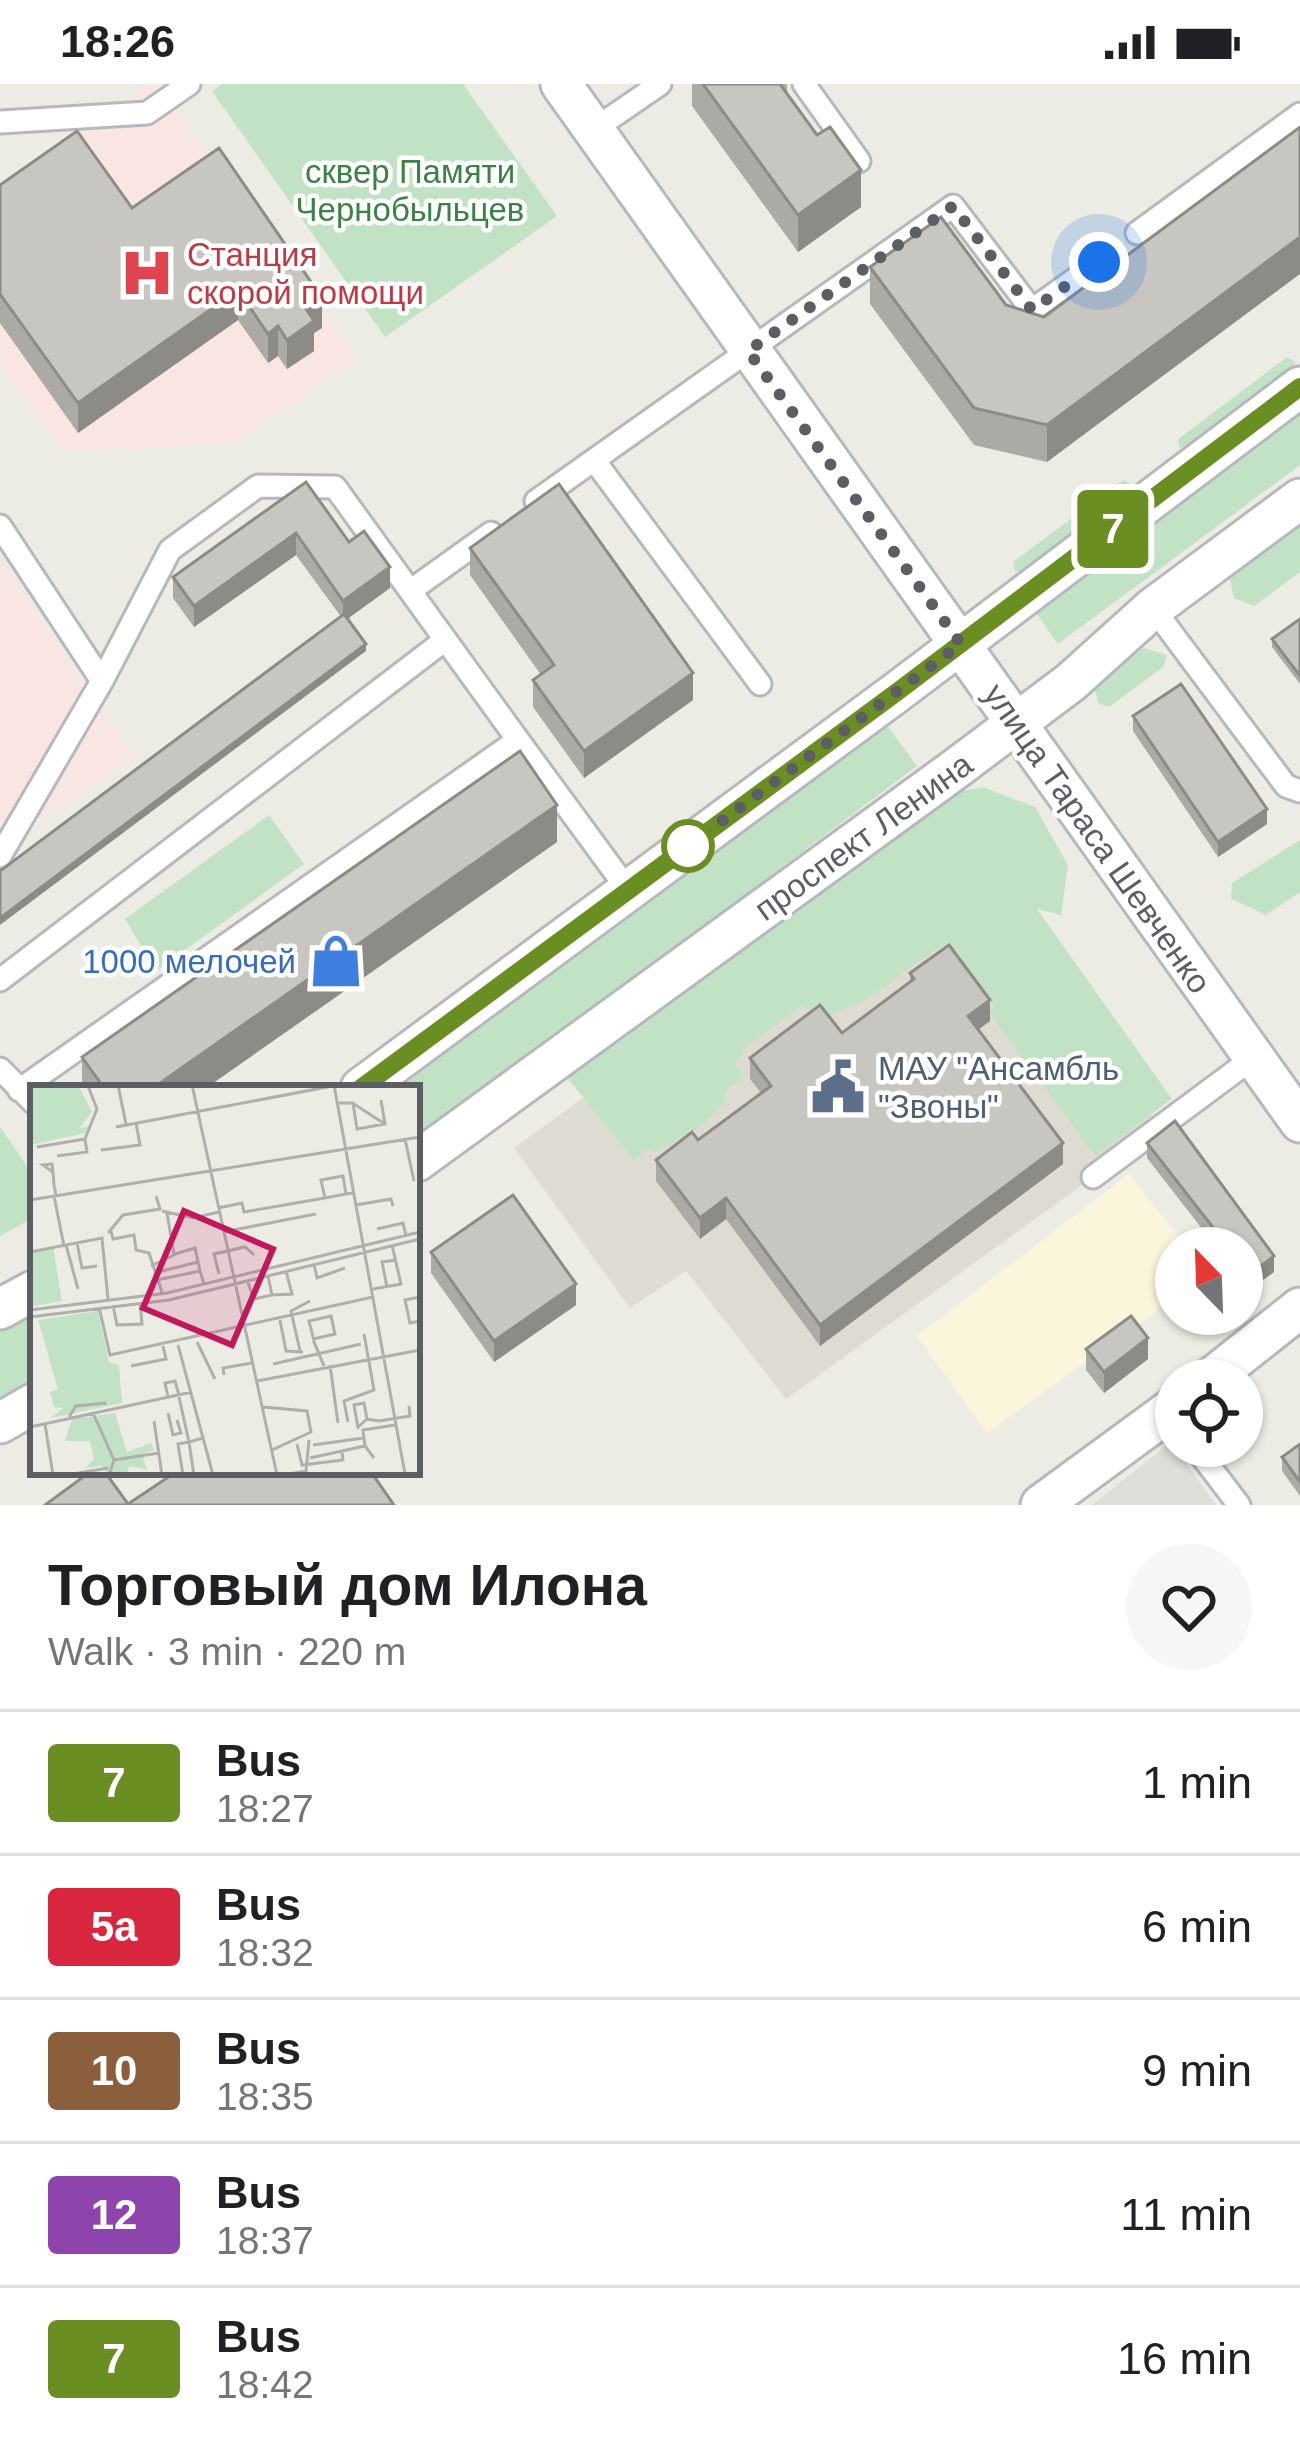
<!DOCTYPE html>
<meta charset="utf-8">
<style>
body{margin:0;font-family:Arial,sans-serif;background:#f6f6f6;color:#202124;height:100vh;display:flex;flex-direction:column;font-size:45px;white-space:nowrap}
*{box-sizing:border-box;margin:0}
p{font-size:39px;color:#757577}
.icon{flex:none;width:66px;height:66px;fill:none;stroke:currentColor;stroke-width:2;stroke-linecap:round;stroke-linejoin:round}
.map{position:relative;height:1421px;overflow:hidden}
.details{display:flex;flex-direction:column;background:#fff;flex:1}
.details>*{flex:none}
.badge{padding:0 24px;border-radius:9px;font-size:42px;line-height:78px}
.needle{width:78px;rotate:337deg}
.fabs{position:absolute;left:1155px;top:1143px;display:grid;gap:24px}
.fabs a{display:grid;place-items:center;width:108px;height:108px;border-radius:50%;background:#fff;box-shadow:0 3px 9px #0004;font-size:60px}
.you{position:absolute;width:60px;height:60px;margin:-30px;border:9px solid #fff;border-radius:50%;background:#1a73e8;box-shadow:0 0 0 18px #1a73e833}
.map>.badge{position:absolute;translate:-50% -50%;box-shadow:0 0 0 6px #fff}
.round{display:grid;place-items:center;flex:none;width:126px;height:126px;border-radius:63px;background:#f6f6f6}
.headline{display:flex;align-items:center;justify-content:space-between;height:204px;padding:0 48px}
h1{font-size:57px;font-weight:600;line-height:90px}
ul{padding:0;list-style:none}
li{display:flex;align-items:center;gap:36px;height:144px;padding:0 48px;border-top:3px solid #e0e0e0}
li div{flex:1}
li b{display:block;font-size:45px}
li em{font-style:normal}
li .badge{min-width:132px;font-weight:700;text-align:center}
.status{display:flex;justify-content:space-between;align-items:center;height:84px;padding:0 60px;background:#fff;direction:ltr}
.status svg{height:33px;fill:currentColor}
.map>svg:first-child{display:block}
</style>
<div class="status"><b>18:26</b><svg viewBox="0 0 49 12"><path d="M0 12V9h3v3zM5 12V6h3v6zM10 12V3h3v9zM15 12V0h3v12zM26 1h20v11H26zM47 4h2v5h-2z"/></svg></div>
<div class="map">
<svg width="1300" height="1421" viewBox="0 0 1300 1421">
<rect width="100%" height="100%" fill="#edece4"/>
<!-- commercial -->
<path fill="#fbf6db" d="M1129 1090 1187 1164H1176V1213L987 1349 917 1252Z"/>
<!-- industrial -->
<path fill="#dfddd8" d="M1171 1358 1216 1421H1092Z"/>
<!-- education -->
<path fill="#dddbd2" d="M947 750 1161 1044 786 1315 686 1187 630 1224 514 1064Z"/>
<!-- medical -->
<path fill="#f9e5e1" d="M149 0H156L356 274 232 360 64 368 0 279V104Z
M0 477 135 675 0 759Z"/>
<!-- green -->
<path fill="#c2e2c5" d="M222 0H463L557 132 385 253 212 7Z
M1287 273 1294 277 1296 284 1186 367 1179 363 1178 355Z
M1300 331V381L1058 560 1036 529Z
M1123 396 1129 399 1131 407 1021 489 1014 486 1013 478Z
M1300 436V488L1254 522 1234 514 1229 489Z
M1144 564 1167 571 1163 583 1109 623 1098 619 1094 601Z
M883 636 917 682 417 1058V1004H383Z
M982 703 1035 723 1068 781 1061 831 1037 825 1172 1015 1095 1072 989 928 995 923 947 860C918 875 895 897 867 914 854 923 838 925 825 935L802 921 742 966 743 971 735 979 745 992 725 1007V1018L704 1040 657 1068 650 1064 634 1076 566 992 614 958 668 910 682 909 766 848 769 836 928 724 955 709Z
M269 731 304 780 156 887 125 835Z
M1300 756V808L1266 831 1231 815 1232 799Z
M0 1043 33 1090V1134L0 1152Z
M33 1216V1297L0 1315V1234Z"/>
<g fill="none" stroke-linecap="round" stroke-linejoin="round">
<defs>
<path id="service" d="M804 0 859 77
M0 38 147 29 189 0
M593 46 660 0
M1137 149 1300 30
M536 417 594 376
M0 442 102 597 0 772
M410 507 491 449
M1153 524 1286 702 1300 707
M102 597 170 466 258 402 335 403 518 656
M760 600 594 376 953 122 1032 226 1099 178
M0 896 445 556
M0 985 33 1018
M19 1006 518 656 628 806
M1093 1093 1253 974
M1194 1362 1239 1421"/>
<path id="minor" d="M561 0 1300 1038
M361 1004 897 608 1300 303
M417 1077 954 686 1071 598 1153 524 1300 415
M0 1225 33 1207
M1209 1296 1300 1224
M0 1339 33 1320
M1041 1421 1176 1322"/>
</defs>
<!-- service casing -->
<use href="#service" stroke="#b6b8bd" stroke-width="27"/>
<!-- minor casing -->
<use href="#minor" stroke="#b6b8bd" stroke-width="45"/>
<!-- service -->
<use href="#service" stroke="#fff" stroke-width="21"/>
<!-- minor -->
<use href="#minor" stroke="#fff" stroke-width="39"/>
</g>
<!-- wall -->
<path fill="#acaaa5" d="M692 0H787V9L817 51 861 123 798 168 692 22Z
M1300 43 1047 378 974 361 870 220V183L1006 221 1044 233Z
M0 101 132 124 322 244 314 249V267L287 285 278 272 268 279 238 236 78 349 0 239Z
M306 398 349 458 390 504 347 535 366 567 296 471 194 543 173 514V493Z
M470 464 693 616 584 694 533 623V596L541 591 470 491Z
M1300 535V600L1272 563V555Z
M1133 632 1267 740 1218 773 1133 647Z
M557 758 206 1004H82V973Z
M910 889 990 937 978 946 1063 1080 820 1262 726 1135 700 1155 656 1097V1076L698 1056 761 1009 750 995V974L842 949 910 898Z
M1147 1059 1274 1188 1249 1206 1242 1197V1164H1217L1147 1074Z
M431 1168 576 1221 494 1278 431 1189Z
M1086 1265 1148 1275 1104 1309 1086 1286Z
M1300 1360V1412L1282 1387V1373Z"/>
<!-- shaded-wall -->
<path fill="#8c8b86" d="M861 86V123L798 168V131Z
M1300 153V190L1047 378V341Z
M238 206V236L78 349V319Z
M322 214V244L314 249V267L287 285V256L306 225Z
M278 242V272L268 279V250Z
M296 449V471L194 543V522Z
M390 483V504L343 538V517Z
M366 560V567L0 841V834Z
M693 589V616L584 694V667Z
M557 721V758L206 1004H153Z
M1267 725V740L1218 773V758Z
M990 916V937L968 953V932Z
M1063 1059V1080L820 1262V1241Z
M726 1114V1135L700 1155V1134Z
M1274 1172V1188L1249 1206V1191Z
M576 1200V1221L494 1278V1257Z
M1148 1254V1275L1104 1309V1288Z"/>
<!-- building -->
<path fill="#c8c6c0" stroke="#8c8b86" stroke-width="3" d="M703 0H780L817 51 830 43 861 86 798 131Z
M1300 43V153L1047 341 974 324 870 183 941 133 1006 221 1044 233Z
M77 47 132 124 219 64 322 214 306 225 314 237 287 256 278 242 268 250 238 206 78 319 0 210V101Z
M306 398 349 458 364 447 390 483 343 517 296 449 194 522 173 493Z
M559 400 693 589 584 667 533 596 554 581 470 464Z
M344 530 366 560 0 834V787Z
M1300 535V592L1272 555Z
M1181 600 1267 725 1218 758 1133 632Z
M520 667 557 721 153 1004H104L82 973Z
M949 861 990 916 968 932 1063 1059 820 1241 726 1114 700 1134 656 1076 692 1048 698 1056 771 1002 750 974 820 921 842 949 914 895 910 889Z
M1175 1037 1274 1172 1249 1191 1242 1181V1164H1229L1147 1059Z
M513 1111 576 1200 494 1257 431 1168Z
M1131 1232 1148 1254 1104 1288 1086 1265Z
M1300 1360V1398L1282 1373Z
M90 1388H105L128 1420 176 1388H371L394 1421H45Z"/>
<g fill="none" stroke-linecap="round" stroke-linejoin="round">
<defs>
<path id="line" d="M361 1004 897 608 1300 303"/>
</defs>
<!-- line casing -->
<use href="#line" stroke="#fff" stroke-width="27"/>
<!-- line -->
<use href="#line" stroke="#6b8e23" stroke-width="18"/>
<!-- walk -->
<path stroke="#5c5e63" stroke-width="12" stroke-dasharray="0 21.6" d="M688 762 961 560 748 267 953 122 1032 226 1099 178"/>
</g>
<!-- icons -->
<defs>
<symbol id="hospital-bare" viewBox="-9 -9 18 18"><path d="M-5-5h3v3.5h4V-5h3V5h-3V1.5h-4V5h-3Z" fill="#e0444e" stroke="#fff" stroke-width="2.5" paint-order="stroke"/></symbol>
<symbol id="shop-bare" viewBox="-9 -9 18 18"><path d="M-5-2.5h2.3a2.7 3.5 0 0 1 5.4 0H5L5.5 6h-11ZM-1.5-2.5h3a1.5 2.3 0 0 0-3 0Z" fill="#3f7fe0" stroke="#fff" stroke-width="2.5" paint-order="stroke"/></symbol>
<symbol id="civic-bare" viewBox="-9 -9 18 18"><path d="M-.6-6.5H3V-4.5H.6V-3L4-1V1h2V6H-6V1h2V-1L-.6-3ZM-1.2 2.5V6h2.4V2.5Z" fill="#5c6f8a" stroke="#fff" stroke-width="2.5" paint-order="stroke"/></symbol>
</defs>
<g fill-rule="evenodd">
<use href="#hospital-bare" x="109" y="151" width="76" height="76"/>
<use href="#shop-bare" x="298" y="839" width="76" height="76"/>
<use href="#civic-bare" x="800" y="965" width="76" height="76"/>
</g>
<!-- markers -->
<circle fill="#fff" stroke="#6b8e23" stroke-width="6" cx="688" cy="762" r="24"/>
<g text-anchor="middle" stroke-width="9" stroke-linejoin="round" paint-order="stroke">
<!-- park labels -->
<g font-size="33" fill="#3c8145" stroke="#fff">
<text x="410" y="99">сквер Памяти<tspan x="410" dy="38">Чернобыльцев</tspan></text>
</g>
<!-- health labels -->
<g font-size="33" fill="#be3a42" stroke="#fff" text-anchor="start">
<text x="187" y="182">Станция<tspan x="187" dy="38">скорой помощи</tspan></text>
</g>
<!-- street labels -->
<g font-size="33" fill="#5c5e63" stroke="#fff">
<text transform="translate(863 752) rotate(-36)" y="12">проспект Ленина</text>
<text transform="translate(1098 754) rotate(55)" y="12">улица Тараса Шевченко</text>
</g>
<!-- shop labels -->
<g font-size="33" fill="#366cbe" stroke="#fff" text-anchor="end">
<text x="296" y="889">1000 мелочей</text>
</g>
<!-- service labels -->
<g font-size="33" fill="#4e5e75" stroke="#fff" text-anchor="start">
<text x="878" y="996">МАУ "Ансамбль<tspan x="878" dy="38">"Звоны"</tspan></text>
</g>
</g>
<!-- overview -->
<g transform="translate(30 1001)">
<rect width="390" height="390" fill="#edece4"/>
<path d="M55 0 49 2 62 27 49 44 60 40 56 48 0 60V3ZM23 162 32 216 0 222V166ZM68 226 79 277 89 280 92 318 21 333 33 323 24 322 20 307 28 304 8 235ZM85 328 97 367 121 358 124 365 112 369 117 385 99 381 97 390H79L72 381 55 383 64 374 60 356H35L42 334Z" fill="#c2e2c5"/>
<path fill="none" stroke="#afafac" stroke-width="3" d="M88 0 96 39M162 0 247 390M304 0 375 389M309 18H323L327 44 355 39 351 15M324 19 355 39M86 42 308 0M375 54 384 96M7 62 55 54 67 24 58 1M71 65 110 60 106 38M27 71 57 67 55 54M23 87 13 80 22 79 23 87 24 100 26 110M316 109 313 91 291 95 295 113 316 109 323 108M24 111 34 161M0 115 390 52M326 120 361 114 363 121M188 123 212 118 214 127 295 113M132 126 163 133 189 127M347 144 373 138 376 151M81 146 83 154 104 150 106 165 119 168 132 207M193 147 286 129M78 148 93 130 130 124 126 111M47 158 52 183 67 181M36 160 48 204M0 167 72 153 78 214M145 169 165 163 170 186M284 179 287 193 315 183M121 181 144 170 137 128M124 188 168 177M189 189 184 169 215 162 224 170M127 195 170 186 174 199M217 195 224 214 242 210 238 191M357 202 352 177 366 175M343 204 371 199 362 160M242 210 262 209 256 186M390 212 375 215 380 238 390 236M83 220 87 240 112 239 110 218M69 222 80 270 343 212M0 225 137 208 390 147M0 232 139 215 390 154M250 235 256 266 273 267M283 254 305 249 301 231 279 236 284 256V257L294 281M167 257 185 294M148 260 183 390M270 266 261 226 280 216M243 279 331 259M300 280 308 338M101 281 136 274 133 261M194 290 193 283 222 278M227 296 390 265M138 312 135 298 145 296 149 310M149 312 159 357 148 359 153 390M233 322 277 326 281 347 242 365M63 328 84 375 79 390M138 328 143 350 151 348 147 335M39 332 46 321 76 318M337 334 328 342 324 320 334 318 337 334 349 336 380 331 379 321M124 336 132 390M318 337 314 316 344 305 334 249M15 339 23 390M0 342 162 307M334 353 333 345 365 340M267 359 272 380 313 375 312 368M283 360 334 353 335 361M280 373 335 361 344 373M84 375 129 368M37 390 78 383M164 390 159 357 173 353M253 390 276 386 279 355"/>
<path fill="#c2185b" fill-opacity="0.15" stroke="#c2185b" stroke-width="6" d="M154 126 243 164 202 260 113 223Z"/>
<rect width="390" height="390" fill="none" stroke="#5c5e63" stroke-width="6"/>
</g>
</svg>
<div class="fabs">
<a><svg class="needle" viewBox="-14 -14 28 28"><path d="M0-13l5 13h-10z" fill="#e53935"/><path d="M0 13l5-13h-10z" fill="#757577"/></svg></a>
<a><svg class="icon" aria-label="locate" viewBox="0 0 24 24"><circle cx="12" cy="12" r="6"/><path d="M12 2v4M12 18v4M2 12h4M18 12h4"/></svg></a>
</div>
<div class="you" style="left:1099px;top:178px"></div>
<b class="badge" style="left:1113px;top:445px;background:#6b8e23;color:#fff">7</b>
</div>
<section class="details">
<div class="headline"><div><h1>Торговый дом Илона</h1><p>Walk · 3 min · 220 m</p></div><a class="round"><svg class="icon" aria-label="heart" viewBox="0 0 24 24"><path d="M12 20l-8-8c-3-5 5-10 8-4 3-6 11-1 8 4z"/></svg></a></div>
<ul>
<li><span class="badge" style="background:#6b8e23;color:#fff">7</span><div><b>Bus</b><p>18:27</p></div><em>1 min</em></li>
<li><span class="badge" style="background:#d7263d;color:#fff">5а</span><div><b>Bus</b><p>18:32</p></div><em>6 min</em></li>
<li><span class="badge" style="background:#8b5e3c;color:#fff">10</span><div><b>Bus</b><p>18:35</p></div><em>9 min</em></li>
<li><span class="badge" style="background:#8e44ad;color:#fff">12</span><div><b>Bus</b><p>18:37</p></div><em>11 min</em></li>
<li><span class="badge" style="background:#6b8e23;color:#fff">7</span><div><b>Bus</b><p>18:42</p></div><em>16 min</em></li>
</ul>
</section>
